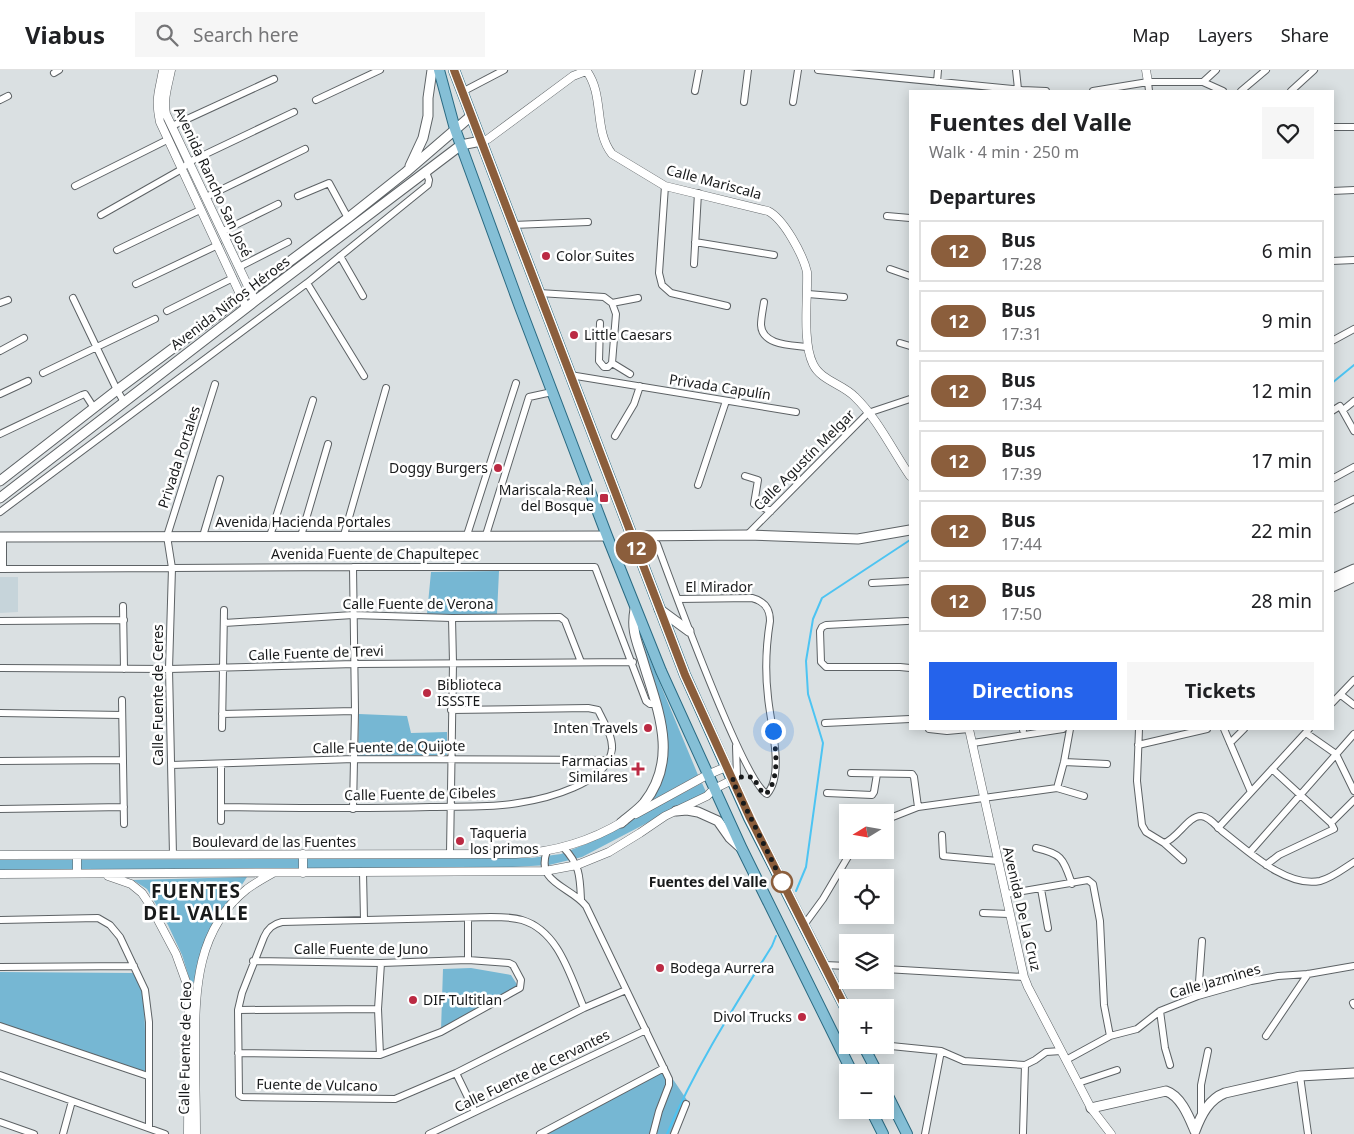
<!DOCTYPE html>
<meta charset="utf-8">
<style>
body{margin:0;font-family:"Noto Sans",sans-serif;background:#f6f6f6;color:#202124;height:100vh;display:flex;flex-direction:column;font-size:19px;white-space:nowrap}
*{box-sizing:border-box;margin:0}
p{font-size:16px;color:#757577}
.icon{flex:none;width:28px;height:28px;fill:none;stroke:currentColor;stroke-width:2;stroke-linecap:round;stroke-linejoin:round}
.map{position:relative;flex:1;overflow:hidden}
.panel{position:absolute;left:909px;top:20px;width:425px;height:640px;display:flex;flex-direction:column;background:#fff;border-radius:0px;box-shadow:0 2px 12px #0003}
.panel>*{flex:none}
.badge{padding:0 10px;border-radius:16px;font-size:18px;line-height:32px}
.needle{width:32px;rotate:259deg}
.fabs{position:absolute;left:839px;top:734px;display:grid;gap:10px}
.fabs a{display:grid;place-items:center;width:55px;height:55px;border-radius:0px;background:#fff;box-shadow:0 2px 12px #0003;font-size:25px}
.you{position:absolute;width:25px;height:25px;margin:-12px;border:4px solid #fff;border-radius:50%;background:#1a73e8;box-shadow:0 0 0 8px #1a73e833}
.map>.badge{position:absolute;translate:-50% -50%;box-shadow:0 0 0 2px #fff}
h2{padding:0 20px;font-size:19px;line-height:45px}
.round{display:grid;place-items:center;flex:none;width:52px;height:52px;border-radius:0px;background:#f6f6f6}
.head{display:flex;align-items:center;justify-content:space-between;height:85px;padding:0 20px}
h1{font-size:24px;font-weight:700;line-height:38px}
.action{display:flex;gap:10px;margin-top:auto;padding:10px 20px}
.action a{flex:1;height:58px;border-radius:0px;background:#2563eb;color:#fff;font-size:20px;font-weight:700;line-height:58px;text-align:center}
.action a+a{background:#f6f6f6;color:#202124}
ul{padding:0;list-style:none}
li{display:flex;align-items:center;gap:15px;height:62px;margin:0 10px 8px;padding:0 10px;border:2px solid #e0e0e0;border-radius:0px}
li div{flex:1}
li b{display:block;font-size:19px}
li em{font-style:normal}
li .badge{min-width:55px;font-weight:700;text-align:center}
header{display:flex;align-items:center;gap:30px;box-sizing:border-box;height:70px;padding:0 25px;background:#fff;border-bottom:1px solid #e0e0e0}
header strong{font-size:24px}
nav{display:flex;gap:28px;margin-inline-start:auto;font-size:18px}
.search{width:350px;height:45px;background:#f6f6f6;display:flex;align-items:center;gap:12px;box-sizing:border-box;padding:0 18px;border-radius:0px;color:#757577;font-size:19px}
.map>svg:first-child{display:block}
</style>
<header>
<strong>Viabus</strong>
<div class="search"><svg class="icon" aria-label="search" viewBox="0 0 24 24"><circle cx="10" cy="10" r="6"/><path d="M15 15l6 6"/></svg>Search here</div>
<nav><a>Map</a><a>Layers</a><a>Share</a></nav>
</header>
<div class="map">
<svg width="1354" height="1064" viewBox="0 0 1354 1064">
<rect width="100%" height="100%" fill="#dae0e2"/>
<!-- built -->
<path fill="#c6d4da" d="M0 507H18V542L0 543Z"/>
<!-- green -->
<path fill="#76b7d3" d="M499 501 497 544H427L431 502Z
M639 563 698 705 649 732 664 687Z
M359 644 407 646 411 663 447 662V685L358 686Z
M702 713 706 722 582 787 549 795 492 798 0 800V790L531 788 561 784 591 772Z
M247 807 208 867 192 917 182 885 168 855 147 819 133 810Z
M471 898 511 905 518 916 441 960 443 899Z
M0 902 133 903 144 920 146 1003 0 954Z
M666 999 687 1030 672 1064H539Z"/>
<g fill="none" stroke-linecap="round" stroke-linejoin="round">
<!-- stream -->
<path stroke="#4dc4f2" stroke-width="2" d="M1332 313 1354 295
M796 821 806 797 823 673 808 624 806 591 813 549 822 528 910 470
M667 1064C695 998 734 937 772 876L776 866"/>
<defs>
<path id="minor" d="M818 0 1022 20 1046 21
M1016 0 1018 19
M54 3 59 0
M937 12 938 0
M1148 12 1149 21
M1203 12 1216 0
M695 21 699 0
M1093 21 1148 12H1203L1223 21
M1241 21 1266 0
M1291 21 1314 0
M462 22 504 0
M0 30 8 26
M316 30 380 0
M744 32 748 0
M793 32 798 0
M172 56 274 9
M1332 57H1354
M75 116 167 70
M665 116 659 203 662 215 671 223 727 236
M1332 121 1354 120
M298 126 329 113 348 148
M206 127 305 79
M101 145 182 99 189 92 294 42
M887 146 910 148
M513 155 588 152
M223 161 278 134
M695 172 774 185
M117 180 200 140
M340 186 363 226
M1332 191 1354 190
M694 194 698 123
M239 197 288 172
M890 199 910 206
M307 213 364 306
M136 214 218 175
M539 223 604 227 612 233 616 244 612 293 608 297H604L599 291 600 253
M808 224 844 227
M73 228 117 320 124 332
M764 232C763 239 761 248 761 255 762 276 793 275 807 277
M0 233 8 230
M612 233 638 228
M167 241 233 208
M1332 271 1354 259
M900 273 910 276
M0 281 24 268
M612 293 630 304
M43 303 155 249
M570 305 796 342
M0 324 28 311
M1343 340 1354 331
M1332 341 1340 336 1354 361
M0 364 82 325 85 324 94 338
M615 366 634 334 640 316
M745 406 758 410 754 434 771 441
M1332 409 1354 397
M698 415 726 331
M1332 440 1354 429
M0 442 307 213 428 115 429 110 426 102
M344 465 386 318
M467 465 516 313
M486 465 529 327 552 322
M747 465 868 343 910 329
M203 466 220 409
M270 466 313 330
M301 466 328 374
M3 467V499
M657 474C670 509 744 713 767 724 785 704 770 652 768 627 765 602 766 576 770 551 770 538 764 531 752 528L678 529
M353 497 355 641 353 739
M0 499 353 497H595L646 631 650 634H656
M872 513 910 511
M123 536 124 599
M0 551 124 550
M907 551 826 555 822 557 820 561 821 592 826 597H900L910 598
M224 553 353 545 452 548 560 547 565 551 581 592
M0 598 169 599 355 594 633 592
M1341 625 1354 635
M122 630 124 754
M1332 633 1354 610
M0 643 122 645
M222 644 355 641
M825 653 910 649
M222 658 224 540
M929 659 947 661 969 659
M1023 659V660
M1139 659 1137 711 1142 755 1146 762 1164 773 1183 790
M1224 659 1251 722
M1306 663 1336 684 1354 721
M973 673 1063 659
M1230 673 1244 659
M1138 675 1207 659
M736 676 737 707
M0 691 123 690
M1064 692 1107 694
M171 695 354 689 607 690
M851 703 912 704 914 707 918 737
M1057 718 1064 692 1070 659
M827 723 872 725 874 722 877 704
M221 737C291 738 360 739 430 737 457 736 492 738 518 733 545 729 608 714 612 679 613 666 603 651 598 640L588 638 451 640
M0 739 124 737
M885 750 918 737 1057 718 1084 726
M221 751V694
M1331 753 1354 730
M1218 758 1309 659
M942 765 943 786 998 791
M1164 773C1178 768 1188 746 1201 746 1210 747 1216 756 1222 761 1247 780 1286 818 1320 811 1332 808 1343 799 1354 792
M563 777C580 795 580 806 581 830
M1036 778C1063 784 1063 789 1072 814
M547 781C535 813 570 816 586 836L669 1009V1015L659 1041 653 1064
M1250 782 1354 664
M450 784 453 593 452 548
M173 785 169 599 172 498 167 466 215 314
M1266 795 1279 785 1334 759 1331 753 1272 699
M363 802 364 850
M1041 819 1048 858
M1006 824 1088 810 1093 814 1100 851 1104 935 1110 966
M983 843 1009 844
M468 848V890
M0 850 98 848 110 855 120 867 145 920 149 952V1058
M804 855 823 829 852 780
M824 895 848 896
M0 897 134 896
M885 899 1024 907
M1198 926 1202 871
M1353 933 1354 935
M584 938C570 906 559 861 522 850 512 847 502 847 491 847L282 852C273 854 268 858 264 867L242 923 238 940 239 1025 242 1027 395 1029 456 1003 584 938 626 920
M238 940 378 939
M1160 941 1165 978 1170 995
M0 956 148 1006
M1266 966 1308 904
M881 975 941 981 964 991 1025 995 1035 990 1046 982 1061 981
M238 983 380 985 441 962 520 918 521 910 513 895 509 893 468 890 381 893 253 891
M380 985 378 939 381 893
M1066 990 1110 966 1137 959 1160 941 1198 926 1251 911 1278 906 1308 904 1354 896
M456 1003 475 1042
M0 1005 165 1064
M1300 1006 1308 1064
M1078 1013 1117 1000
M1201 1044V1015L1208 981
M0 1052 34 1064
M1023 1063 1025 995
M63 1064 72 1031
M429 1064 646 960
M540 1064 664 998
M674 1064 686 1034
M925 1064 941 981"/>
<path id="tertiary" d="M163 0C159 23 155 28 160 52L246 237
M171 0C168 15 163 29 166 44L255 231
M586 0C605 25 593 60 612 84L665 116 768 141C784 149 803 185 807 202 808 227 802 272 813 294 821 311 843 314 855 327 877 348 893 381 910 406
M1146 0 1148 12
M481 71 488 69 573 6 586 1
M969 659 1024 907 1028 917 1091 1038 1111 1064
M636 744 707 705 726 697
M303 784V803
M0 785 516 784C555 782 591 771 624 751
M77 785V803
M0 804 545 801 577 795 609 782 640 763 665 746 707 726 714 719 732 710
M108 806 131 814 142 823 150 835 176 884 189 920 188 1064
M196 1064C196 1035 195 1005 195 976 195 918 197 859 247 819 255 813 264 808 273 803"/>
<path id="secondary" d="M410 96 423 68 428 46V28L432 0
M0 411 117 320 348 148 406 102 471 46
M0 428 255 231 461 75 481 71
M631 466 747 465 858 469 910 460
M0 467 607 466
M1332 509 1354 499
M1332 517 1354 507
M659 539 689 561
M676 741 687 740 698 742 718 751 730 768 741 778
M621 753C629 746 638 740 644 733 680 688 657 638 643 591 637 571 631 561 635 539
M1091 1038 1166 1021C1181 1026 1189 1047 1195 1061
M1195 1061C1201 1045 1209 1029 1225 1023L1300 1006 1354 1003"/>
<path id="primary" d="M439 0 455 59 520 237 607 466 661 601 742 779 852 1002
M454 0 685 605 749 748 848 943
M863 975 877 1002
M885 1020 907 1064
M871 1040 883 1064"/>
</defs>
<!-- minor casing -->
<use href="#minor" stroke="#5d6265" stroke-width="8"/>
<!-- tertiary casing -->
<use href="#tertiary" stroke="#5d6265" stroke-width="9"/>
<!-- secondary casing -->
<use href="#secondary" stroke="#5d6265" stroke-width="11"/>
<!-- primary casing -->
<use href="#primary" stroke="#2a6a82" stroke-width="12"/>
<!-- minor -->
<use href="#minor" stroke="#fff" stroke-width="6"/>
<!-- tertiary -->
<use href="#tertiary" stroke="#fff" stroke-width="8"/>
<!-- secondary -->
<use href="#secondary" stroke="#fff" stroke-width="9"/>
<!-- primary -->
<use href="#primary" stroke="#85bfd6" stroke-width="10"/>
</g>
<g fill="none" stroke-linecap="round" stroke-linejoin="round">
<defs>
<path id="line" d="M454 0 685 605 750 748 848 943"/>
</defs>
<!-- line casing -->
<use href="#line" stroke="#fff" stroke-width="11"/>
<!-- line -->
<use href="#line" stroke="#8b5e3c" stroke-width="8"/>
<!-- walk -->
<path stroke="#181a1b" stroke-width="5" stroke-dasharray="0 9" d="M773 661C776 680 780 709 766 724L762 722 753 707H737L732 710 786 819 782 812"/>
</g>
<!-- markers -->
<g fill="#bb2a43" stroke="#fff" stroke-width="2">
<circle cx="546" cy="186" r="5"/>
<circle cx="574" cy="265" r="5"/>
<circle cx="498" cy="398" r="5"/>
<rect x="599" y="423" width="10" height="10" rx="2.5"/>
<circle cx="427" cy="623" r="5"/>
<circle cx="648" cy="658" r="5"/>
<path d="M635.5 691.5h5v5h5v5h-5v5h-5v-5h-5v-5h5z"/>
<circle cx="460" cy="771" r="5"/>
<circle cx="660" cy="898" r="5"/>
<circle cx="413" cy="930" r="5"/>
<circle cx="802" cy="947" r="5"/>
</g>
<circle fill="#fff" stroke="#8b5e3c" stroke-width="2.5" cx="782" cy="812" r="10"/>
<g text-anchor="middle" stroke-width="5" stroke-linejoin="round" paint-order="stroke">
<!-- street labels -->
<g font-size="14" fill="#181a1b" stroke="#fff">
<text transform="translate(213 112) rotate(65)" y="5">Avenida Rancho San José</text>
<text transform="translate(714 112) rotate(15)" y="5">Calle Mariscala</text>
<text transform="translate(230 233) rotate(-37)" y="5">Avenida Niños Héroes</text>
<text transform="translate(720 317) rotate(9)" y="5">Privada Capulín</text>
<text transform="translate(179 387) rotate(-72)" y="5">Privada Portales</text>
<text transform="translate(804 390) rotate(-45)" y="5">Calle Agustín Melgar</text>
<text x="303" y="457">Avenida Hacienda Portales</text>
<text x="375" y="489">Avenida Fuente de Chapultepec</text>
<text x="719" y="522">El Mirador</text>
<text x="418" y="539">Calle Fuente de Verona</text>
<text transform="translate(316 583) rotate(-2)" y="5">Calle Fuente de Trevi</text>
<text transform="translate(158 625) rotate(-90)" y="5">Calle Fuente de Ceres</text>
<text transform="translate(389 677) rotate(-1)" y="5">Calle Fuente de Quijote</text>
<text transform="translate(420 724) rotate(-1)" y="5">Calle Fuente de Cibeles</text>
<text x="274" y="777">Boulevard de las Fuentes</text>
<text transform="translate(1022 839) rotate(77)" y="5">Avenida De La Cruz</text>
<text x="361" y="884">Calle Fuente de Juno</text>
<text transform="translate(1215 911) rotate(-16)" y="5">Calle Jazmines</text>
<text transform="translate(185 978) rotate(-89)" y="5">Calle Fuente de Cleo</text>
<text transform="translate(532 1001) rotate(-26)" y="5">Calle Fuente de Cervantes</text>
<text transform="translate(317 1015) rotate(1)" y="5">Fuente de Vulcano</text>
</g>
<!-- poi labels -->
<g font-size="14" fill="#181a1b" stroke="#fff" text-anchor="start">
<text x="556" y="191">Color Suites</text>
<text x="584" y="270">Little Caesars</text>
<text x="488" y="403" text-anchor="end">Doggy Burgers</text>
<text x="594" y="425" text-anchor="end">Mariscala-Real<tspan x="594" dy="16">del Bosque</tspan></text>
<text x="437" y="620">Biblioteca<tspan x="437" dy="16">ISSSTE</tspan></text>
<text x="638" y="663" text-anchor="end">Inten Travels</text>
<text x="628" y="696" text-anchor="end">Farmacias<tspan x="628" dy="16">Similares</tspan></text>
<text x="470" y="768">Taqueria<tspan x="470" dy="16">los primos</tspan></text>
<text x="670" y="903">Bodega Aurrera</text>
<text x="423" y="935">DIF Tultitlan</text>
<text x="792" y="952" text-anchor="end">Divol Trucks</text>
</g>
<!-- stop labels -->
<g font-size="14" font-weight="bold" fill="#181a1b" stroke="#fff" text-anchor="end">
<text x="767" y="817">Fuentes del Valle</text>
</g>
<!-- district labels -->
<g font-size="19" font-weight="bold" letter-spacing="1" fill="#181a1b" stroke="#fff">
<text x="196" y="828">FUENTES<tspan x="196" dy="22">DEL VALLE</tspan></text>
</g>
</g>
</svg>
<div class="fabs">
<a><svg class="needle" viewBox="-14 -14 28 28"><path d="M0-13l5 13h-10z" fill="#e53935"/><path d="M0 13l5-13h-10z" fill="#757577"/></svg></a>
<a><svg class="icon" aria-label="locate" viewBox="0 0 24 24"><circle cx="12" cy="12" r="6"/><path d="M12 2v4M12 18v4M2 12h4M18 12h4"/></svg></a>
<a><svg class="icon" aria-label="layers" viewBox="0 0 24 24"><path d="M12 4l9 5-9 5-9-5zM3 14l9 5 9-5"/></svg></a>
<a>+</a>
<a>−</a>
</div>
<div class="you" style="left:773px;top:661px"></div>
<b class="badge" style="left:636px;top:478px;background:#8b5e3c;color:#fff">12</b>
<section class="panel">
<div class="head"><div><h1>Fuentes del Valle</h1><p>Walk · 4 min · 250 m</p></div><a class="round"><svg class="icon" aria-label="heart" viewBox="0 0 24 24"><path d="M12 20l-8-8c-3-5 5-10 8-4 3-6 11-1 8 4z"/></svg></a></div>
<h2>Departures</h2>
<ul>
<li><span class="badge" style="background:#8b5e3c;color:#fff">12</span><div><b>Bus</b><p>17:28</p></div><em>6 min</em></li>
<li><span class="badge" style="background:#8b5e3c;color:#fff">12</span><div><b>Bus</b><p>17:31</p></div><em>9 min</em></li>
<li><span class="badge" style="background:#8b5e3c;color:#fff">12</span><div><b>Bus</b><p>17:34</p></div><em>12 min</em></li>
<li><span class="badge" style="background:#8b5e3c;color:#fff">12</span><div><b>Bus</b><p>17:39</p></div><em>17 min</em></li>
<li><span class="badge" style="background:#8b5e3c;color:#fff">12</span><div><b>Bus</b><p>17:44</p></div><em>22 min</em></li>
<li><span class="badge" style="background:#8b5e3c;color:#fff">12</span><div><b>Bus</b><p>17:50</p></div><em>28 min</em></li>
</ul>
<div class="action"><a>Directions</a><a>Tickets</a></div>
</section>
</div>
